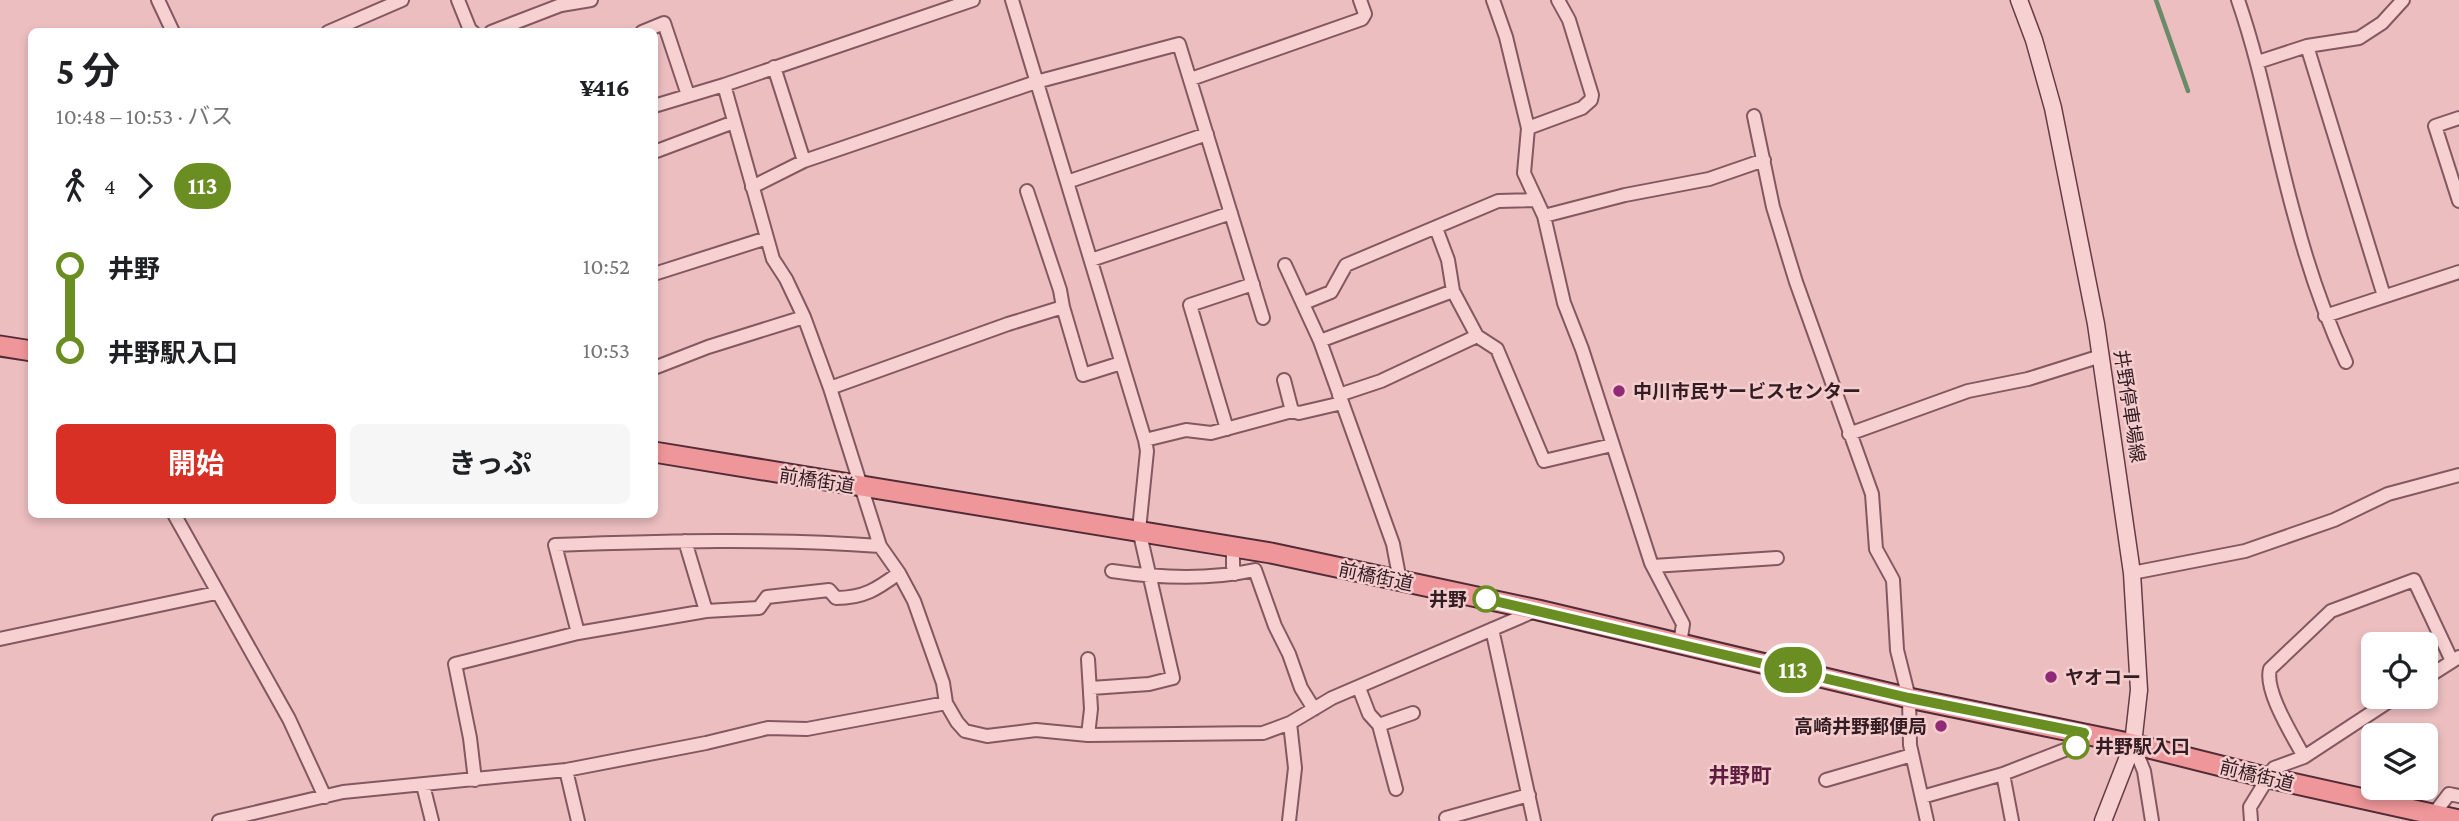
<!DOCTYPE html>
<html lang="ja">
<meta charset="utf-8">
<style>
body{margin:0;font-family:"Crimson Pro","Noto Sans JP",serif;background:#f6f6f6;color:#202124;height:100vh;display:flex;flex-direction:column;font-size:26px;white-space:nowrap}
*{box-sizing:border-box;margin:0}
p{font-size:23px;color:#757577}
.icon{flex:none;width:38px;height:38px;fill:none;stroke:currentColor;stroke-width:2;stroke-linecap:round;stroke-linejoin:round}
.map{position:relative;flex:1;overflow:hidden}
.side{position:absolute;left:28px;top:28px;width:630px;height:490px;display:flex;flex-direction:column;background:#fff;border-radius:10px;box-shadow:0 4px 10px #0003}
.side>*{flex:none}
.badge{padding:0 14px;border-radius:23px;font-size:24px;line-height:46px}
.tools{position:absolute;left:2361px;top:632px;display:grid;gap:14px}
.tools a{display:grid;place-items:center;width:77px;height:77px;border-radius:10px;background:#fff;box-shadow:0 4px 10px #0003;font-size:35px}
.map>.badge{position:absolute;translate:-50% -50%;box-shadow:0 0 0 4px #fff}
.legs{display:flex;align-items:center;gap:10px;height:77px;padding:0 28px;font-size:23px}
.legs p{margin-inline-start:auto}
.head{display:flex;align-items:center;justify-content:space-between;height:119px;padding:0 28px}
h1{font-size:38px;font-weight:700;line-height:52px}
.primary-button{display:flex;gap:14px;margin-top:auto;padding:14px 28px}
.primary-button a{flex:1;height:80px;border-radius:10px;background:#d93025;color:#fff;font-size:28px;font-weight:700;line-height:80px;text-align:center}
.primary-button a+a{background:#f6f6f6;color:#202124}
ul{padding:0 28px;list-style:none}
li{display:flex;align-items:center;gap:24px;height:84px;font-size:26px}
li i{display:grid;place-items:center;width:10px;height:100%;margin:0 9px;background:currentColor}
li i::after{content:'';width:18px;height:18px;margin:-9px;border:5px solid;border-radius:50%;background:#fff}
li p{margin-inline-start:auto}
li:first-child i{background:linear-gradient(#0000 50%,currentColor 0)}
li:last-child i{background:linear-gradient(currentColor 50%,#0000 0)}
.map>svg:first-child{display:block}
</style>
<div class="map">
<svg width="2459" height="821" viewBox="0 0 2459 821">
<rect width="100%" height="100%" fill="#ecbec0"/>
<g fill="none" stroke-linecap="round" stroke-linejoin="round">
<!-- stream -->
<path stroke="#698b6a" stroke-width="4.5" d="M2156 0 2188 91"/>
<defs>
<path id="street" d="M158 0 173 32
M458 0 470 30 473 32
M1012 0 1145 440 1147 451 1139 530 1173 678 1149 684 1091 688
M1493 0 1506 37 1528 128 1524 173 1544 216 1564 303 1582 349 1651 563 1683 624 1680 644
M2238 0C2263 72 2275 148 2296 221 2309 270 2325 316 2346 362
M328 32 402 0
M491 32 561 5 591 0
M642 32 664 23 688 95
M2307 46 2384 296
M2258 62 2307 46 2359 38 2382 23 2403 0
M774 67 804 161
M1191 79 1362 19 1365 14 1360 0
M724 85 773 259 786 279 804 317 830 388 880 546 899 573 914 601 943 683 946 703 957 722 965 731 987 736 1036 730 1088 735 1263 733 1290 723 1332 698 1537 610
M654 106 724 85 973 0
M1754 116 1773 207 1796 282 1872 494 1876 549 1893 580 1897 650 1909 698 1910 745 1927 821
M2459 118 2435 126 2459 201
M1528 128 1582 108 1591 100 1592 95 1569 20 1558 0
M654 152 734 122
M1067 182 1207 134
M752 187 804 161 1036 82 1179 44 1263 318
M1544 216 1625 195 1709 179 1764 160
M1436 228 1448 260 1453 291 1477 336 1497 349 1544 461 1612 445
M1091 260 1231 213
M1285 265 1320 341 1393 544 1400 581
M654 274 767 238
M1304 303 1331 292 1346 265 1498 201 1535 200
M1063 307 1083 375 1121 363
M2325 316 2459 272
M1320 341 1453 291
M654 368 708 347 804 317
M830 388 1008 324 1063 307 1060 290 1027 191
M1339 395 1381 381 1477 336
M1292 411 1299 413 1342 403
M1227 429 1190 305 1253 284
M1849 434 1968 391 2028 379 2101 356
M1145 440 1186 430 1211 433 1292 411 1284 380
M174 514 289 719 325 797
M685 541 706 611
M1233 547V566L1235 574
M1653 566 1777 558
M1112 571C1159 578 1209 580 1255 570L1275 626 1289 654 1301 688 1314 709
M2132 573 2245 551 2334 520 2388 494 2459 475
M1492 629 1534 821
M578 633 555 545C663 541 772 538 880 546
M0 639 216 593
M1088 659 1091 709 1088 735
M2426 678 2459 657
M1359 688 1369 714 1379 725 1396 789
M1379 725 1413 713
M2133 744 2144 771 2152 821
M2304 757C2293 736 2264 691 2270 669L2331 611 2414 580 2452 661
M566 770 578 821
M2003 774 2012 821
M475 780 470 738 455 664 578 633 706 611 759 608 767 597 829 590 836 598C864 598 877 589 899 573
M1826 780 1912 755
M423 785 432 821
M1922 797 2003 774 2075 746 2084 733
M1446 818 1529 795
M2430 819 2449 794 2459 796
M219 821 343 792 566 770 706 743 768 728 807 729 946 703
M1289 821 1295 768 1290 723
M2251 821 2250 807 2274 768 2304 757 2397 696"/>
<path id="secondary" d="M2019 0 2034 40 2053 108 2096 324 2132 573 2139 690 2133 744 2103 821"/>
<path id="primary" d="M0 346 32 351
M654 452 1271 553 1538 610 1909 698 2133 744 2269 778 2459 820"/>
</defs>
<!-- street casing -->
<use href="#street" stroke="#835860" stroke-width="16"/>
<!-- secondary casing -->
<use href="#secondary" stroke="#653b45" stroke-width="19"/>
<!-- primary casing -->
<use href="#primary" stroke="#512c36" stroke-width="23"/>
<!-- street -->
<use href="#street" stroke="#f7d1d2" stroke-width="12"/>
<!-- secondary -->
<use href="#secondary" stroke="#f7d1d2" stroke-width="16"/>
<!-- primary -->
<use href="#primary" stroke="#ef969a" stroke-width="19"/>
</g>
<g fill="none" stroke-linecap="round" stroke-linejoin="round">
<defs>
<path id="line-1" d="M1486 599 1909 698 2084 733 2076 746"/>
</defs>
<!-- line-1 casing -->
<use href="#line-1" stroke="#fff" stroke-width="16"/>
<!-- line-1 -->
<use href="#line-1" stroke="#6b8e23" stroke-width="10"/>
</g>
<!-- markers -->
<g fill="#902a76" stroke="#f4cdce" stroke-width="2.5">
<circle cx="1619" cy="391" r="7"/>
<circle cx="2051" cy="677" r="7"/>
<circle cx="1941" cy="726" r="7"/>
</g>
<g fill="#fff" stroke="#6b8e23" stroke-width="3.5">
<circle cx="1486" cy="599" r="12"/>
<circle cx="2076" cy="746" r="12"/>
</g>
<g text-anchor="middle" stroke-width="5" stroke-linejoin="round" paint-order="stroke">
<!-- poi labels -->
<g font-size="19" font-weight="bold" fill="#331c22" stroke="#f4cdce" text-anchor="start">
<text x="1633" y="398">中川市民サービスセンター</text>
<text x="2065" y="684">ヤオコー</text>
<text x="1927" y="733" text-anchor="end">高崎井野郵便局</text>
</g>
<!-- street labels -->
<g font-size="19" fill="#331c22" stroke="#f4cdce">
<text transform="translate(2130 406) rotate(81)" y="7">井野停車場線</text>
<text transform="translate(817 480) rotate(9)" y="7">前橋街道</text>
<text transform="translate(1376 576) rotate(12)" y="7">前橋街道</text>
<text transform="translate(2257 775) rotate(14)" y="7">前橋街道</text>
</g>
<!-- stop labels -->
<g font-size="19" font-weight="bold" fill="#331c22" stroke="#f4cdce" text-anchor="end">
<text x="1467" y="606">井野</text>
<text x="2095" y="753" text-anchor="start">井野駅入口</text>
</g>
<!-- neighbourhood labels -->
<g font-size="21" font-weight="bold" fill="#5e1d3f" stroke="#f4cdce">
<text x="1740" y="783">井野町</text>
</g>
</g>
</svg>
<div class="tools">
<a><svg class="icon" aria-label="locate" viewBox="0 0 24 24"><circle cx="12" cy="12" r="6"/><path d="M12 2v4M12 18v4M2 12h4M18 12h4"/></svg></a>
<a><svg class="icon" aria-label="layers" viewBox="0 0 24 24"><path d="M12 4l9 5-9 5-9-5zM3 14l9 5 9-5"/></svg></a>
</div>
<b class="badge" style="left:1793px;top:670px;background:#6b8e23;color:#fff">113</b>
<section class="side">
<div class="head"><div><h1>5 分</h1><p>10:48 – 10:53 · バス</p></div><b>¥416</b></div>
<div class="legs"><svg class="icon" aria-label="walk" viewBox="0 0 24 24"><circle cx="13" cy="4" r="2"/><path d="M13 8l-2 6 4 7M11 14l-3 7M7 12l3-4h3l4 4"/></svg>4<svg class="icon" aria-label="forward" viewBox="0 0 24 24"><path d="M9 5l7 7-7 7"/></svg><b class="badge" style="background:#6b8e23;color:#fff">113</b></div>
<ul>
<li><i style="color:#6b8e23"></i><b>井野</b><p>10:52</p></li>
<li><i style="color:#6b8e23"></i><b>井野駅入口</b><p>10:53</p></li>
</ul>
<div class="primary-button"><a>開始</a><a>きっぷ</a></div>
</section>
</div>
